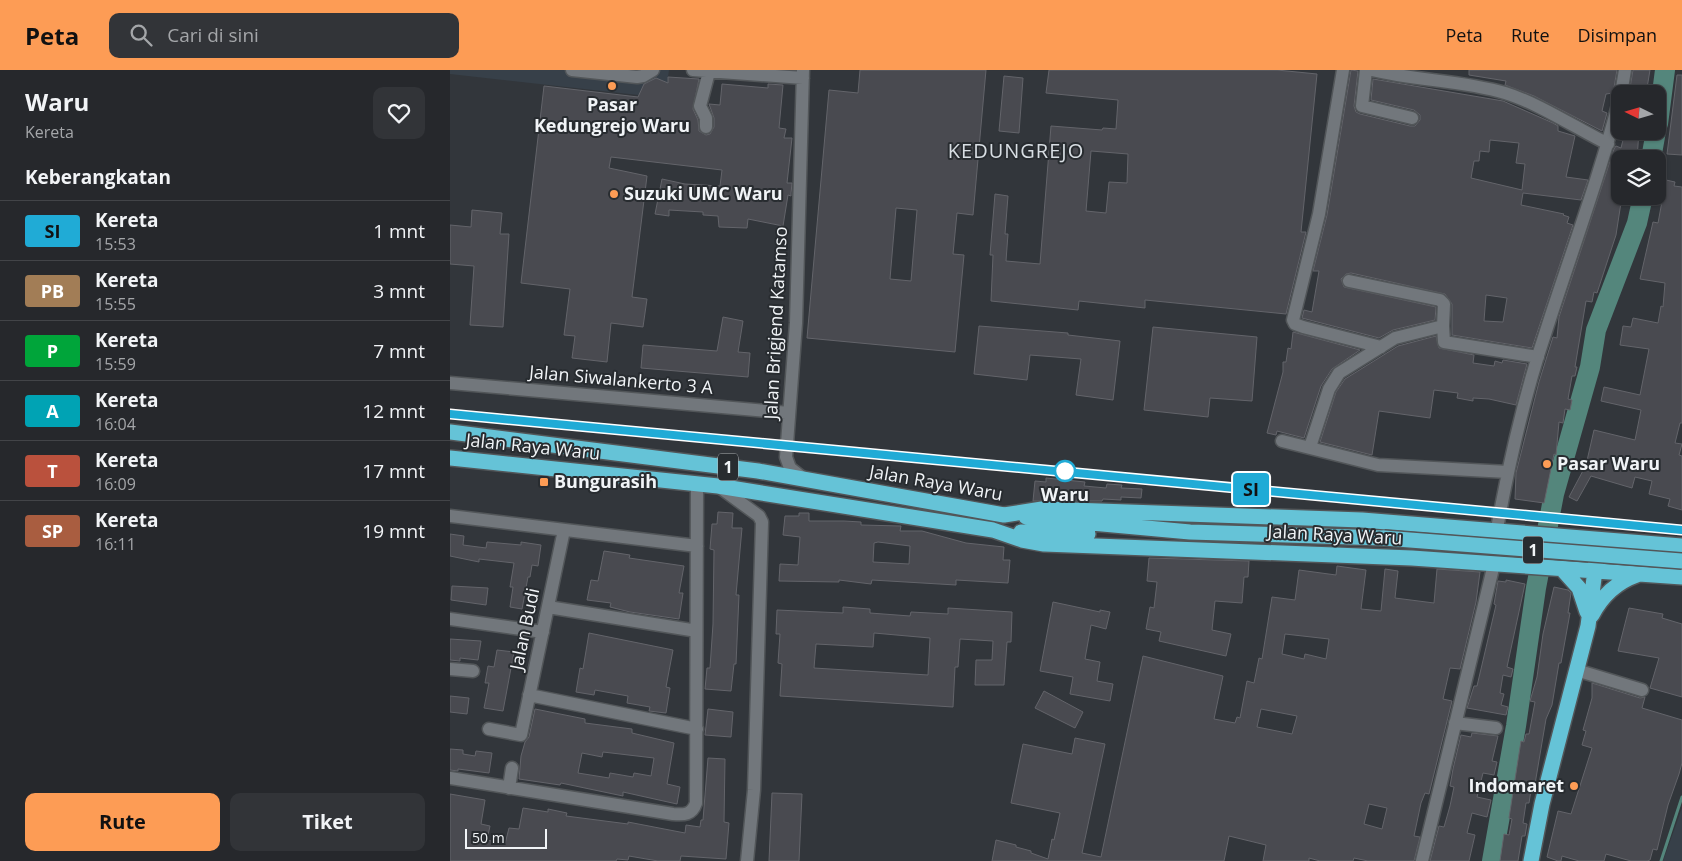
<!DOCTYPE html>
<html lang="id">
<style>
body{margin:0;font-family:"Open Sans",sans-serif;background:#323438;color:#f1f3f6;height:100vh;display:flex;flex-direction:column;font-size:19px;white-space:nowrap}
*{box-sizing:border-box;margin:0}
p{font-size:16px;color:#a4a6a9}
.icon{flex:none;width:28px;height:28px;fill:none;stroke:currentColor;stroke-width:2;stroke-linecap:round;stroke-linejoin:round}
.map{position:relative;flex:1;overflow:hidden}
.drawer{display:flex;flex-direction:column;background:#26282c;width:450px}
.drawer>*{flex:none}
.badge{padding:0 10px;border-radius:4px;font-size:18px;line-height:32px}
.needle{width:32px;rotate:275deg}
.tools{position:absolute;left:1161px;top:15px;display:grid;gap:10px}
.tools a{display:grid;place-items:center;width:55px;height:55px;border-radius:10px;background:#26282c;box-shadow:0 1px 4px #0004,0 0 0 1px #424448;font-size:25px}
.scale{position:absolute;left:15px;bottom:12px;width:82px;box-sizing:border-box;padding-left:5px;border:2px solid #f1f4f7;border-top:0;font-size:14px;line-height:18px;white-space:nowrap;color:#f1f4f7;-webkit-text-stroke:4px #282c30;paint-order:stroke}
.map>.badge{position:absolute;translate:-50% -50%;box-shadow:0 0 0 2px #fff}
h2{padding:0 25px;font-size:19px;line-height:45px}
.round{display:grid;place-items:center;flex:none;width:52px;height:52px;border-radius:10px;background:#323438}
.head{display:flex;align-items:center;justify-content:space-between;height:85px;padding:0 25px}
h1{font-size:24px;font-weight:700;line-height:38px}
.action{display:flex;gap:10px;margin-top:auto;padding:10px 25px}
.action a{flex:1;height:58px;border-radius:10px;background:#fd9c55;color:#111;font-size:20px;font-weight:700;line-height:58px;text-align:center}
.action a+a{background:#323438;color:#f1f3f6}
ul{padding:0;list-style:none}
li{display:flex;align-items:center;gap:15px;height:60px;padding:0 25px;border-top:1px solid #424448}
li div{flex:1}
li b{display:block;font-size:19px}
li em{font-style:normal}
li .badge{min-width:55px;font-weight:700;text-align:center}
header{display:flex;align-items:center;gap:30px;box-sizing:border-box;height:70px;padding:0 25px;background:#fd9c55;color:#111}
header strong{font-size:24px}
nav{display:flex;gap:28px;margin-inline-start:auto;font-size:18px}
.search{width:350px;height:45px;background:#323438;display:flex;align-items:center;gap:12px;box-sizing:border-box;padding:0 18px;border-radius:10px;color:#a4a6a9;font-size:19px}
main{display:flex;flex:1;min-height:0}
.map>svg:first-child{display:block}
</style>
<header>
<strong>Peta</strong>
<div class="search"><svg class="icon" aria-label="search" viewBox="0 0 24 24"><circle cx="10" cy="10" r="6"/><path d="M15 15l6 6"/></svg>Cari di sini</div>
<nav><a>Peta</a><a>Rute</a><a>Disimpan</a></nav>
</header>
<main>
<section class="drawer">
<div class="head"><div><h1>Waru</h1><p>Kereta</p></div><a class="round"><svg class="icon" aria-label="heart" viewBox="0 0 24 24"><path d="M12 20l-8-8c-3-5 5-10 8-4 3-6 11-1 8 4z"/></svg></a></div>
<h2>Keberangkatan</h2>
<ul>
<li><span class="badge" style="background:#20abd6;color:#111">SI</span><div><b>Kereta</b><p>15:53</p></div><em>1 mnt</em></li>
<li><span class="badge" style="background:#a27d56;color:#fff">PB</span><div><b>Kereta</b><p>15:55</p></div><em>3 mnt</em></li>
<li><span class="badge" style="background:#00a53a;color:#fff">P</span><div><b>Kereta</b><p>15:59</p></div><em>7 mnt</em></li>
<li><span class="badge" style="background:#00a3b4;color:#fff">A</span><div><b>Kereta</b><p>16:04</p></div><em>12 mnt</em></li>
<li><span class="badge" style="background:#ba513d;color:#fff">T</span><div><b>Kereta</b><p>16:09</p></div><em>17 mnt</em></li>
<li><span class="badge" style="background:#a95d40;color:#fff">SP</span><div><b>Kereta</b><p>16:11</p></div><em>19 mnt</em></li>
</ul>
<div class="action"><a>Rute</a><a>Tiket</a></div>
</section>
<div class="map">
<svg width="1232" height="791" viewBox="0 0 1232 791">
<rect width="100%" height="100%" fill="#32363b"/>
<!-- built -->
<path fill="#374049" d="M0 0H219L215 28 0 4Z
M1232 738V791H1213Z"/>
<g fill="none" stroke-linecap="round" stroke-linejoin="round">
<!-- stream -->
<path stroke="#54867c" stroke-width="3" d="M1211 791 1232 727"/>
<!-- river -->
<path stroke="#54867c" stroke-width="20" d="M1208 54 1215 0
M1201 89 1206 61
M1042 791 1066 656 1086 518 1104 424 1140 297 1146 260 1187 153 1193 126"/>
</g>
<!-- building -->
<path fill="#494a50" stroke="#63646a" fill-rule="evenodd" d="M410 0H536L523 145 507 143 503 184 514 185 505 282 357 268 379 20 408 23ZM446 138 467 140 461 211 440 209Z
M599 0H827L867 4 851 162H856L836 244 695 230V238L629 231 628 240 541 231 543 185H540L545 124 558 126 555 164H558L556 191 590 194 601 56 652 60 653 58 666 59 668 30 596 23ZM641 81 678 84 677 113 659 112 656 143 636 141Z
M901 0 908 1 904 36 906 42 910 44 960 56H965L970 50V45L964 40 921 30 923 9 1053 31 1103 53 1108 56V61L1125 66 1116 107 1138 110 1131 130 1073 123 1071 135 1114 144 1113 145 1119 147 1117 153 1123 155 1082 278 1002 265V234L995 224 901 203 896 204 891 209 894 217 986 237 985 250 943 260 929 268 852 248 854 240 862 242 869 201H863L877 145ZM1040 70 1069 73 1066 93 1075 94 1072 120 1021 108 1024 91H1029L1030 81 1039 82ZM1036 225 1057 228 1053 252 1034 251Z
M1019 0H1167L1163 23 1156 24 1152 41 1157 43 1152 61 1084 26 1055 15 1056 11 1019 5Z
M1183 0H1200L1196 24H1179Z
M1227 5H1232V85L1217 84Z
M554 6 573 8 569 63 549 61Z
M218 7 249 9 243 39 248 50 249 61 256 65 260 64 264 57V48L259 34 270 35 272 14 318 18V14L333 15 329 58 336 59 334 68H342L337 113H342L341 123V126L338 125 333 156 298 149 297 158 269 157 268 146 253 145V142L219 140V146L205 144 212 109 235 114 270 116 272 100 161 87 159 98 197 106 182 227 197 229 193 257 161 253 157 292 122 288 125 266 114 265 120 219 71 213 94 16 188 27 194 14 206 8 218 13Z
M1170 58V61H1189L1187 89H1170L1172 126 1166 165 1147 223 1144 222 1142 232 1136 231 1125 297H1127L1125 306H1122L1118 329 1122 330 1120 340 1115 339 1113 353 1109 352 1106 385 1104 384 1094 433 1065 429 1066 403 1089 312 1103 267 1107 268 1109 247 1164 79 1166 76 1171 78 1173 70 1167 68Z
M1216 110 1225 112 1224 116 1232 117V353H1230L1225 373 1232 374 1229 385 1232 386V440L1218 436 1220 429 1199 424 1202 411 1185 407 1182 418 1141 406 1127 431 1119 427 1136 395 1144 360 1185 370 1191 340 1151 331 1154 317 1190 325 1199 279 1170 275 1173 256 1181 257 1183 248 1208 253 1211 236 1213 237 1215 213 1190 209 1203 152 1208 153Z
M22 140 52 143 50 164H59L53 257 20 255 24 196 0 194V155L21 157Z
M273 247 293 251 288 282 300 283 298 307 191 298 193 275 267 281Z
M529 256 618 263V265L670 271 663 330 626 325 631 289 580 285 577 310 524 304Z
M703 257 807 267 802 331 760 328 758 347 694 340Z
M843 262 910 280 882 299 871 316 854 368 827 361 826 365 817 363 833 302V292H836L838 278 841 279Z
M986 266 989 278 1024 285 1023 293 1044 296 1045 291 1052 293 1053 290 1077 294 1066 335 1039 329 1023 328V331L1007 328 1008 323 984 320 980 348 929 341 922 385 870 372 886 322 895 309 948 276Z
M596 408 635 412 634 416 656 418 657 414 672 415 671 418 692 419 691 428 671 427V430L653 429 652 431H583L585 411 596 412Z
M268 442 283 443 282 458H292L286 525H289L286 594H284L281 621 255 619 257 598H260L263 554 264 480 260 479 262 454H267Z
M349 443H359V451H394L411 452V455L451 456 450 461H472L516 473 554 477 553 490H560L558 513 506 510V515L422 510 421 514 389 510V512L329 511 330 494 348 495 350 467 333 465 335 446H349ZM428 472 460 476 459 494 423 492 424 473Z
M0 464 14 466 13 475 36 478 37 472 71 475V472L91 475 88 496 82 495 80 507H78L72 539 60 537 63 517H60L64 493 29 489V492L0 486Z
M154 481 180 485 179 488 234 496 229 523H233L229 549 180 542 160 537 161 533 137 530 141 510 148 511Z
M699 488 799 491 798 507H794L792 533 765 531 762 560 781 564 776 586 709 571 711 562 696 559 700 537 704 538 707 512 697 511Z
M887 496 916 500 911 539 931 541 935 499 948 501 945 528 984 533 987 499 1030 502 1026 532 1010 599 1000 598 993 629 1002 631 979 724 975 723 971 733 964 766 970 767 964 791H918L904 788 903 791H870L859 788V791H813L816 775 779 766 774 791H542L546 770 566 775V777L581 781V783L598 789 602 769 604 770 610 743 561 733 573 674 622 684 625 668 655 674 632 783 651 787 693 586 773 606 764 649 785 653 787 647 790 648 797 611 804 613 809 588 812 589 822 527 845 530 849 500 886 505ZM835 564 879 569 876 589 855 584 854 589 832 584ZM811 639 847 646 842 664 807 657ZM919 734 937 738 932 759 914 754Z
M1056 510 1075 514 1057 597 1063 599 1061 607 1053 605 1050 623 1054 624 1051 635 1058 637 1056 645 1017 638 1024 616H1027L1046 535 1044 534 1048 511 1056 512Z
M2 516 38 518 36 535 1 530Z
M1104 517 1118 520 1121 523 1118 543H1120L1111 593H1109L1102 635 1096 649 1085 714H1082L1079 733H1076L1073 753 1077 754 1075 766H1072L1068 791H1050L1054 764 1059 765 1062 749 1059 748 1071 671 1074 672 1076 664H1079L1085 632 1080 631 1087 607 1093 564Z
M603 532 650 542V540L660 542 656 559 641 555 635 589 650 592 647 611 663 614 660 631 620 624 623 607 590 601Z
M393 537 420 539V543L460 546 461 542 498 544V538L562 542 561 572H557L554 615H525L526 590H542L543 571 510 569 508 597H505L503 637 330 626 332 594 328 593 330 564H326L327 540 393 543ZM424 563 480 568 478 605 364 598 366 574 423 577Z
M1179 538 1213 544 1212 548 1232 554V627L1200 618 1209 588 1168 581Z
M139 563 223 580 216 617 220 618 216 643 199 641 200 637 177 633 178 626 145 620 144 625 126 622 130 598 133 599Z
M0 569 31 571 28 590 10 588V591L0 590Z
M47 580 64 582 53 641 34 638 39 613H35L38 596 44 597Z
M1142 613 1190 628 1195 627 1192 638 1232 650V693L1229 704 1218 735 1207 780 1203 779 1200 790 1197 791H1181L1156 784 1154 791H1129L1112 786 1111 791H1108L1097 787 1108 741 1121 744 1142 678 1132 675 1136 661 1133 660 1142 628Z
M594 621 633 642 625 658 585 638Z
M0 626 19 628 17 644 0 642Z
M85 639 135 649V653L182 659V663L224 673 217 714 230 717 227 734 173 722V726L111 713 110 715 69 709 71 686 75 672 79 667ZM153 682 204 688 201 706 184 703 183 707 160 703 159 708 128 703 132 683 152 687Z
M258 639 283 642 281 667 255 665Z
M1022 663 1048 666 1042 691 1047 692 1044 705 1033 703 1027 727 1041 730 1037 747 1022 743 1017 763 1025 765 1019 791H980L989 756 994 757 1000 736 1004 717 1000 716 1003 699 1011 665 1021 667Z
M0 679 13 680V684L25 686 26 681 42 683 39 703 8 699V701L0 700Z
M258 688 275 689 274 752 279 753 276 789 231 786 230 791H208L179 786 178 790 167 789 166 791H0V724L35 730 31 754 40 756 37 770 55 774 59 758 69 759 73 738 98 742V739L117 743 116 746 178 754V752L235 763 236 755 250 757 251 750H253Z
M322 723 352 724 349 791H319Z"/>
<g fill="none" stroke-linecap="round" stroke-linejoin="round">
<defs>
<path id="minor" d="M122 0 187 7 193 6 203 0
M243 0 353 8
M353 0 346 253 336 387 340 398 354 409
M893 0 869 144 843 250 845 254 853 257 931 277
M916 0 912 36 962 48
M922 0C966 11 1011 10 1055 23 1088 33 1126 58 1158 74
M1171 24 1175 0
M256 57V48L250 36 259 2
M993 256 994 272 1088 287
M0 313 339 343
M832 371 928 395 1058 402
M860 377 879 319 889 303 945 268 993 256 994 234 990 230 899 211
M268 416 309 446 312 452 304 720 297 791
M0 446 247 476
M1047 459C1059 392 1074 326 1096 261 1121 183 1150 106 1170 27
M98 537 241 560
M0 549 93 562
M0 599 23 601
M1126 600 1192 620
M79 625 247 659
M1005 653 1046 658
M39 659 71 665 114 460
M0 708 223 744C234 745 242 745 246 733L247 414
M59 718 62 698
M972 791 1044 494"/>
<path id="highway" d="M0 362 308 401 554 445 592 439 912 450 1232 476
M0 388 268 416 543 460 572 470 594 474 962 488 1232 507
M576 447 740 462 934 468
M571 462 638 464
M1112 499 1129 518 1137 542
M1142 545C1152 526 1167 512 1187 505
M1081 791 1092 734 1138 556 1146 492"/>
</defs>
<!-- minor casing -->
<use href="#minor" stroke="#525659" stroke-width="15"/>
<!-- highway casing -->
<use href="#highway" stroke="#525659" stroke-width="18"/>
<!-- minor -->
<use href="#minor" stroke="#72777c" stroke-width="12"/>
<!-- highway -->
<use href="#highway" stroke="#65c3d7" stroke-width="15"/>
<defs>
<path id="rail" d="M0 344 1232 460"/>
</defs>
<!-- rail casing -->
<use href="#rail" stroke="#9ea1a5" stroke-width="5"/>
<!-- rail -->
<use href="#rail" stroke="#282c30" stroke-width="3" stroke-dasharray="9" stroke-linecap="butt"/>
<defs>
<path id="highway-bridge" d="M934 468 1232 491"/>
</defs>
<!-- highway-bridge casing -->
<use href="#highway-bridge" stroke="#525659" stroke-width="18" stroke-linecap="butt"/>
<!-- highway-bridge -->
<use href="#highway-bridge" stroke="#65c3d7" stroke-width="15"/>
</g>
<g fill="none" stroke-linecap="round" stroke-linejoin="round">
<defs>
<path id="line" d="M0 344 1232 460"/>
</defs>
<!-- line casing -->
<use href="#line" stroke="#fff" stroke-width="11"/>
<!-- line -->
<use href="#line" stroke="#20abd6" stroke-width="8"/>
</g>
<!-- markers -->
<g fill="#fd9c55" stroke="#282c30" stroke-width="2">
<circle cx="162" cy="16" r="5"/>
<circle cx="164" cy="124" r="5"/>
<circle cx="1097" cy="394" r="5"/>
<rect x="89" y="407" width="10" height="10" rx="2.5"/>
<circle cx="1124" cy="716" r="5"/>
</g>
<circle fill="#fff" stroke="#20abd6" stroke-width="2.5" cx="615" cy="401" r="10"/>
<g text-anchor="middle" stroke-width="4" stroke-linejoin="round" paint-order="stroke">
<!-- shield labels -->
<g fill="#282c30" stroke="#b5b8bb" stroke-width="1">
<rect x="268" y="383.5" width="20" height="27" rx="4"/>
<rect x="1073" y="466.5" width="20" height="27" rx="4"/>
</g>
<g font-size="16" font-weight="bold" fill="#f1f4f7">
<text x="278" y="403">1</text>
<text x="1083" y="486">1</text>
</g>
<!-- poi labels -->
<g font-size="18" font-weight="bold" fill="#f1f4f7" stroke="#282c30" text-anchor="start">
<text x="162" y="41" text-anchor="middle">Pasar<tspan x="162" dy="21">Kedungrejo Waru</tspan></text>
<text x="174" y="130">Suzuki UMC Waru</text>
<text x="1107" y="400">Pasar Waru</text>
<text x="104" y="418">Bungurasih</text>
<text x="1114" y="722" text-anchor="end">Indomaret</text>
</g>
<!-- street labels -->
<g font-size="18" fill="#f1f4f7" stroke="#282c30">
<text transform="translate(326 253) rotate(-87)" y="6">Jalan Brigjend Katamso</text>
<text transform="translate(171 310) rotate(5)" y="6">Jalan Siwalankerto 3 A</text>
<text transform="translate(83 377) rotate(6)" y="6">Jalan Raya Waru</text>
<text transform="translate(486 413) rotate(10)" y="6">Jalan Raya Waru</text>
<text transform="translate(885 465) rotate(3)" y="6">Jalan Raya Waru</text>
<text transform="translate(75 559) rotate(-78)" y="6">Jalan Budi</text>
</g>
<!-- stop labels -->
<g font-size="18" font-weight="bold" fill="#f1f4f7" stroke="#282c30">
<text x="615" y="431">Waru</text>
</g>
<!-- quarter labels -->
<g font-size="20" letter-spacing="1" fill="#d8dee3" stroke="#282c30">
<text x="566" y="88">KEDUNGREJO</text>
</g>
</g>
</svg>
<div class="tools">
<a><svg class="needle" viewBox="-14 -14 28 28"><path d="M0-13l5 13h-10z" fill="#e53935"/><path d="M0 13l5-13h-10z" fill="#a4a6a9"/></svg></a>
<a><svg class="icon" aria-label="layers" viewBox="0 0 24 24"><path d="M12 4l9 5-9 5-9-5zM3 14l9 5 9-5"/></svg></a>
</div>
<div class="scale">50 m</div>
<b class="badge" style="left:801px;top:419px;background:#20abd6;color:#111">SI</b>
</div>
</main>
